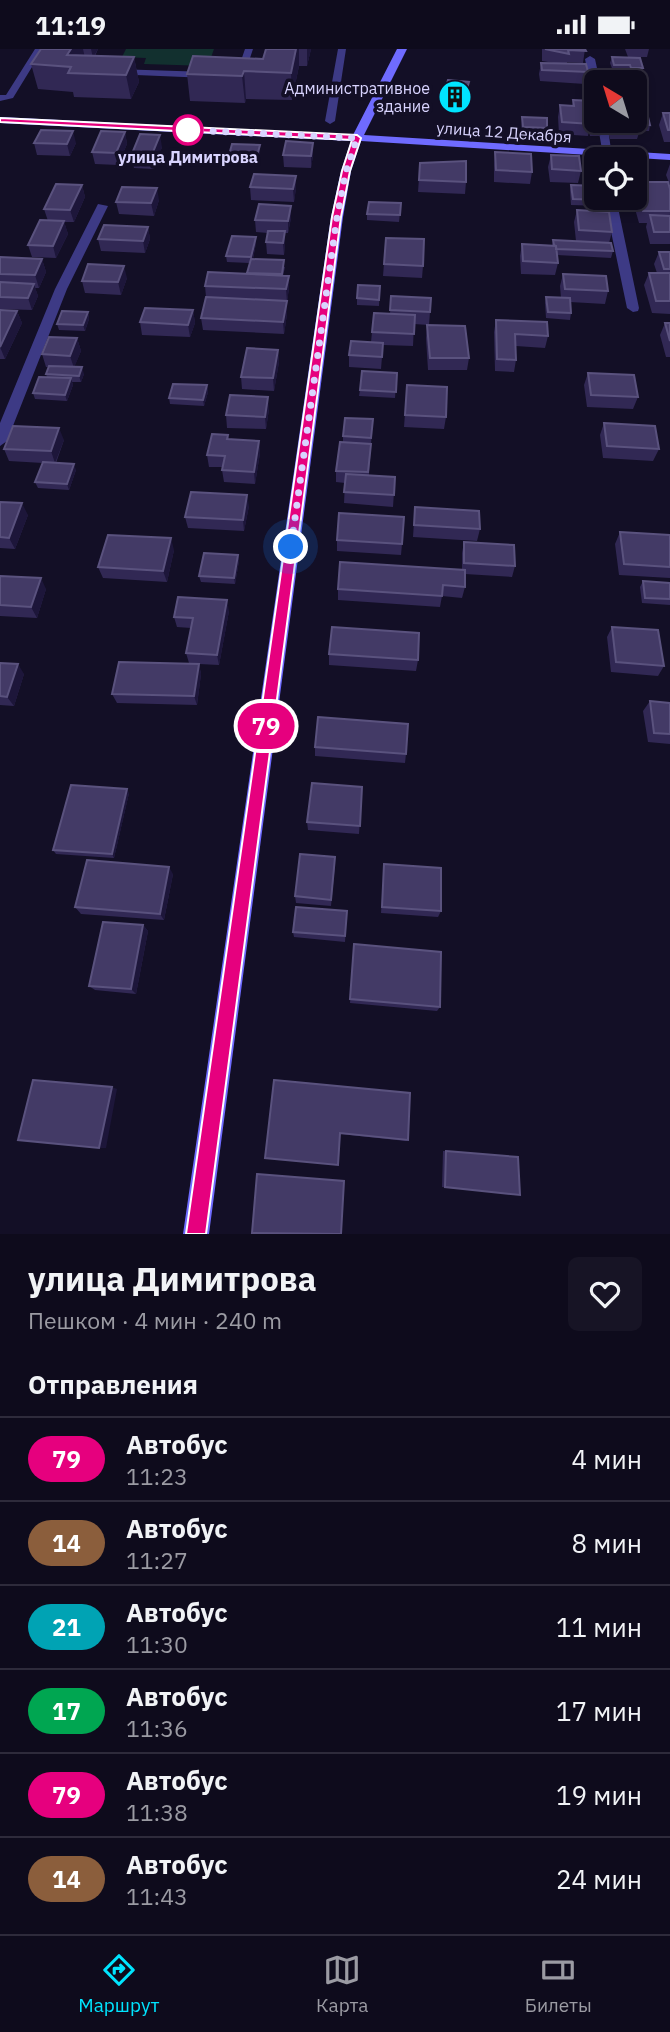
<!DOCTYPE html>
<html lang="ru">
<meta charset="utf-8">
<style>
body{margin:0;font-family:"IBM Plex Sans",sans-serif;background:#171425;color:#f1f3f6;height:100vh;display:flex;flex-direction:column;font-size:26px;white-space:nowrap}
*{box-sizing:border-box;margin:0}
p{font-size:23px;color:#9b9ba3}
.icon{flex:none;width:38px;height:38px;fill:none;stroke:currentColor;stroke-width:2;stroke-linecap:round;stroke-linejoin:round}
.map{position:relative;height:1185px;overflow:hidden}
.details{display:flex;flex-direction:column;background:#0e0b1c;flex:1}
.details>*{flex:none}
.badge{padding:0 14px;border-radius:23px;font-size:24px;line-height:46px}
.needle{width:46px;rotate:322deg}
.tools{position:absolute;left:584px;top:21px;display:grid;gap:14px}
.tools a{display:grid;place-items:center;width:63px;height:63px;border-radius:10px;background:#0e0b1c;box-shadow:0 4px 10px #0003,0 0 0 2px #2e2b3b;font-size:35px}
.you{position:absolute;width:35px;height:35px;margin:-18px;border:5px solid #fff;border-radius:50%;background:#1a73e8;box-shadow:0 0 0 10px #1a73e833}
.map>.badge{position:absolute;translate:-50% -50%;box-shadow:0 0 0 4px #fff}
h2{padding:0 28px;font-size:26px;line-height:63px}
.round{display:grid;place-items:center;flex:none;width:74px;height:74px;border-radius:10px;background:#171425}
.head{display:flex;align-items:center;justify-content:space-between;height:119px;padding:0 28px}
h1{font-size:33px;font-weight:800;line-height:52px}
ul{padding:0;list-style:none}
li{display:flex;align-items:center;gap:21px;height:84px;padding:0 28px;border-top:2px solid #2e2b3b}
li div{flex:1}
li b{display:block;font-size:26px}
li em{font-style:normal}
li .badge{min-width:77px;font-weight:700;text-align:center}
.status{display:flex;justify-content:space-between;align-items:center;height:49px;padding:0 35px;background:#0e0b1c;direction:ltr}
.status svg{height:19px;fill:currentColor}
.menu{display:flex;justify-content:space-around;align-items:center;height:98px;border-top:2px solid #2e2b3b;background:#0e0b1c;font-size:19px;color:#9b9ba3}
.menu a{display:grid;justify-items:center;gap:4px}
.menu .active{color:#00e5ff}
.map>svg:first-child{display:block}
</style>
<div class="status"><b>11:19</b><svg viewBox="0 0 49 12"><path d="M0 12V9h3v3zM5 12V6h3v6zM10 12V3h3v9zM15 12V0h3v12zM26 1h20v11H26zM47 4h2v5h-2z"/></svg></div>
<div class="map">
<svg width="670" height="1185" viewBox="0 0 670 1185">
<rect width="100%" height="100%" fill="#130f26"/>
<!-- green -->
<path fill="#12302f" d="M126 0H214L208 17 144 15 146 9 122 8Z"/>
<g fill="none" stroke-linecap="round" stroke-linejoin="round">
<!-- lane -->
<path fill="#3d3a85" fill-rule="evenodd" d="M35 0H43L13 49 0 52V46H6Z
M245 0H253L244 27 235 29Z
M338 0H346L335 72 330 75 325 72Z
M115 20 208 23 212 26 208 29 112 25V21Z"/>
<!-- street -->
<path fill="#3d3a85" fill-rule="evenodd" d="M590 7 595 10 600 33H597V48L592 45 585 10Z
M597 72H607L612 108 603 106Z
M604 149H616L639 259 638 262 633 263 627 259Z
M98 155 108 157 67 240 7 392 0 397V374L55 240Z"/>
<!-- secondary -->
<path fill="#6f6bff" fill-rule="evenodd" d="M397 0H407L364 86 670 105V111L361 92 351 122 343 168 209 1185H183L331 168 341 122 351 92 0 74V68L353 86Z"/>
</g>
<!-- wall -->
<path fill="#312854" d="M41 0H98L95 7 134 8 139 33 131 50 74 48 73 43 38 40 31 15Z
M266 0H311L307 17H299L292 51 246 50 245 54 190 52 187 25 263 10Z
M542 0H585L583 14 567 13V14L588 23 585 35 540 32 539 25 541 14H554L542 12Z
M625 0H649L647 8H628Z
M612 8 643 19 642 25H629V22H613L610 14Z
M468 39 462 60 441 57 442 51Z
M573 51 594 60 591 74 602 81 600 87H590L589 81 588 87 559 85 558 68 560 56 572 57Z
M663 64H670V93H664L659 76Z
M640 67 650 76 649 82H640L638 74Z
M522 68 547 79 546 86 521 84Z
M609 74 639 84 637 90H610L607 80Z
M125 83 127 95 118 116 95 115 92 103Z
M34 94H76L70 107 37 106Z
M162 98 154 120 134 119 131 107Z
M260 103 257 113 230 112 229 106Z
M495 103 532 123 530 135 494 133V116Z
M283 106H313L311 119 284 118Z
M551 106 581 122 578 134 550 133 548 118Z
M420 114 466 133 465 145 418 143Z
M635 114 645 126 643 132H635Z
M670 115V136L666 126Z
M296 127V139L294 153 251 151 250 138Z
M635 133 670 140V195H650L646 178 647 174H639L632 149H635Z
M82 136 85 148 74 173H64L68 185 56 209 32 208 28 196 48 172 44 160Z
M571 136 602 151 601 157 571 156 570 142Z
M159 151 154 167 119 165 116 153Z
M401 154 399 173 367 171V165Z
M577 161 612 183 609 194 613 202 611 209 557 206 558 214 555 226 521 225 520 207 522 195 552 196 553 191 576 192 574 173Z
M291 169 288 184H285V195L284 206 267 205 266 193 268 184 256 183 255 171Z
M148 178 150 190 145 204 101 202 98 190Z
M386 189 423 217 422 229 383 227Z
M256 194 253 210 285 218 283 227 289 239 287 253V265L284 285 203 281 201 269 206 248 205 237 248 225 249 214 227 213 226 207Z
M659 203H670V265L652 264 644 236 649 224H657L654 215Z
M0 208 42 210 46 223 39 239H35L38 247 32 261 0 260Z
M563 225 608 242 605 255 570 253 571 264 570 271 546 269 545 254 546 248 561 249 560 237Z
M127 229 121 246 85 244 82 232Z
M380 237 379 257 357 256V249Z
M391 247 430 263 429 276 414 275 413 297 383 296 381 320 349 318V306L371 293 372 283 390 265Z
M0 261 17 262 22 274 5 310H0Z
M193 261 195 274 190 288 142 286 140 273Z
M88 263 89 270 85 282 59 281 57 275Z
M496 271 548 287 545 299 516 297V311L514 323 495 322 494 283Z
M665 274H670V308H666L660 286Z
M427 276 469 309 467 321H428L426 289Z
M77 289 81 302 74 318 84 325 81 333H72L73 336 67 352 35 350 33 344 47 328 46 325 49 318H46L42 305Z
M278 301 279 313 274 342 242 340 241 328Z
M397 324 395 349 359 347 360 341Z
M588 324 638 348 633 360 587 358 584 336Z
M207 336 208 343 204 357 170 355 169 349Z
M407 336 446 368 444 380 404 378Z
M269 360 266 380 227 379 226 366Z
M373 370 371 395 343 393V387Z
M604 374 659 400 653 412 603 409 600 386Z
M228 386 229 390 259 392 260 404 255 435 224 433 222 421V418H209L207 406Z
M64 391 56 414 76 421 69 441 38 439 35 433 43 414 9 412 4 400Z
M371 395 369 426 395 428 393 458 344 454 345 434 336 433V422Z
M0 453 28 466 15 500 0 499Z
M249 457 244 482 188 479 185 468Z
M415 458 480 480 477 492 413 488Z
M620 483 670 486V529L619 526 615 495Z
M337 491 402 495 401 506 337 502Z
M464 493 515 517 512 528 465 525V538L462 549 442 547 440 558 338 551V540L462 521V504Z
M174 501 167 533 103 529 98 518Z
M238 506 239 512 235 535 201 533 199 527Z
M0 527 46 540 37 569 0 567Z
M643 532 670 534V556L642 554 640 538Z
M229 562 219 616 199 615 201 625 197 656 117 654 112 645 189 614 186 604 191 579 177 578 174 568Z
M612 578 664 617 658 627 611 623 607 588Z
M329 605 418 611 416 622 329 616Z
M0 614 24 625 14 657 0 656Z
M650 652 670 654V695L648 693 643 662Z
M315 698 406 705 405 714 315 707Z
M362 738 359 785 308 781 307 773Z
M129 744 114 809 56 805 53 801Z
M384 815 441 862 438 868 381 864Z
M335 816 331 857 296 854 295 847Z
M173 825 164 871 81 865 75 858Z
M347 862 345 893 294 888 293 883Z
M143 876 148 882 136 945 95 941 89 937Z
M354 895 440 958 437 962 350 954Z
M274 1031 408 1091 406 1092 340 1085Z
M443 1102H446L520 1146 442 1138Z"/>
<!-- shaded-wall -->
<path fill="#1d163a" d="M71 0H83L85 9 67 6Z
M91 0H98L93 9Z
M296 0H299V17L292 51 291 24Z
M307 0H311L307 17Z
M134 8 139 33 131 50 126 26Z
M244 22 246 50 245 54 242 27Z
M73 82 76 94 70 107 67 95Z
M125 83 127 95 118 116 116 104Z
M160 86 162 98 154 120 151 108Z
M313 94V106L311 119V107Z
M260 96V103L257 113V107Z
M296 127V139L294 153 293 140Z
M82 136 85 148 74 173 70 161Z
M157 139 159 151 154 167 151 154Z
M291 157V169L288 184V172Z
M64 172 68 185 56 209 53 197Z
M148 178 150 190 145 204 143 192Z
M285 182V195L284 206 283 194Z
M256 188V194L252 214 251 208Z
M42 210 46 223 39 239 35 226Z
M124 217 127 229 121 246 118 233Z
M289 227V239L287 253 286 240Z
M34 235 38 247 32 261 28 249Z
M287 252V265L284 285 283 273Z
M193 261 195 274 190 288 188 276Z
M17 262 22 274 5 310 0 298Z
M88 263 89 270 85 282 83 276Z
M77 289 81 302 74 319 70 307Z
M278 301 279 313 274 342 273 329Z
M82 318 84 325 81 333 79 327Z
M71 329 73 336 67 352 65 346Z
M207 336 208 343 204 357 203 351Z
M268 348 269 360 266 380 265 368Z
M59 379 64 391 55 414 51 402Z
M259 392 260 404 255 435 254 423Z
M74 415 76 421 69 441 67 435Z
M247 446 249 457 244 482 243 471Z
M22 454 28 466 15 500 9 489Z
M171 489 174 501 167 533 163 522Z
M238 506 239 512 235 535 234 529Z
M41 529 46 540 37 569 31 558Z
M227 551 229 562 219 616 217 606Z
M18 615 24 625 14 657 7 648Z
M199 615 201 625 197 656 194 647Z
M127 740 129 744 114 809 112 805Z
M169 818 173 825 164 871 160 865Z
M143 876 148 882 136 945 131 940Z
M112 1038 117 1040 106 1099H99Z"/>
<!-- building -->
<path fill="#433a66" stroke="#5a527e" stroke-width="2" d="M41 0H71L67 6 134 8 126 26 68 24 71 18 31 15Z
M266 0H296L291 24 244 22 242 27 187 25 193 7 263 10Z
M545 0H585L586 2 568 1 569 5Z
M612 8 640 9 643 19H631L630 16H614Z
M541 14 586 15 588 23 542 21Z
M448 31 469 33 463 53 442 51Z
M614 31H635L637 38H635V33H614Z
M573 51 593 52 594 60H589L591 75 562 73 560 56 574 57Z
M663 64H670V81H668Z
M640 67 648 68 650 76 642 75Z
M522 68 547 69V79L523 78Z
M590 74H601L602 81H591Z
M609 74 636 75 639 84 611 83Z
M41 81 73 82 67 95 34 94Z
M101 82 125 83 116 104 92 103Z
M140 85 160 86 151 108 131 107Z
M286 92 313 94 311 107 283 106Z
M232 95 260 96 257 107 229 106Z
M495 103 531 105 532 123 496 121Z
M551 106 579 107 581 122 552 120Z
M466 112V133L419 131 420 114Z
M635 114H641L645 126H635Z
M254 125 296 127 293 140 250 138Z
M635 133H668L670 140V162H643Z
M56 135 82 136 70 161 44 160Z
M571 136 597 137V149H602V151L573 150Z
M122 138 157 139 151 154 116 153Z
M369 153 401 154 400 166 367 165Z
M259 155 291 157 288 172 255 171Z
M577 161 609 163 612 183 579 181Z
M650 166 670 167V183H654Z
M40 171 64 172 53 197 28 196Z
M104 176 148 178 143 192 98 190Z
M268 182H285L283 194 266 193Z
M232 187 256 188 251 208 226 207Z
M386 189 424 190 423 217 384 215Z
M553 191 611 194 613 202 556 200V197L554 196Z
M522 195 556 197 558 214 523 212Z
M659 203H670V220H664Z
M0 208 42 210 35 226 0 225Z
M251 210 284 211 282 225 247 224Z
M88 215 124 217 118 233 82 232Z
M208 223 289 227 286 240 205 237Z
M649 224H670V252H656Z
M563 225 606 227 608 242 565 240Z
M0 233 34 235 28 249 0 248Z
M358 236 380 237 379 251 357 249Z
M391 247 431 249 430 263 390 261Z
M206 248 287 252 283 273 201 269Z
M546 248 570 249 571 264 548 263Z
M145 259 193 261 188 276 140 273Z
M0 261 17 262 0 298Z
M62 262 88 263 83 276 57 275Z
M374 264 415 266 414 285 372 283Z
M496 271 547 273 548 287 515 285 516 311 497 310Z
M665 274H670V292Z
M427 276 465 277 469 309H430Z
M49 288 77 289 70 307 42 305Z
M351 292 383 294 382 308 349 306Z
M247 299 278 301 273 329 241 328Z
M49 317 82 318 79 327 46 325Z
M362 322 397 324 396 343 360 341Z
M588 324 634 326 638 348 591 346Z
M39 328 71 329 65 346 33 344Z
M173 335 207 336 203 351 169 349Z
M407 336 447 338 446 368 405 366Z
M230 346 268 348 265 368 226 366Z
M345 369 373 370 371 389 343 387Z
M604 374 655 377 659 400 607 397Z
M13 377 59 379 51 402 4 400Z
M212 385 228 386 227 390 259 392 254 423 222 421 225 407 207 406Z
M340 393 371 395 368 423 336 422Z
M43 413 74 415 67 435 35 433Z
M346 425 395 428 394 446 344 443Z
M191 443 247 446 243 471 185 468Z
M0 453 22 454 9 489 0 488Z
M415 458 479 462 480 480 414 476Z
M339 464 404 468 402 495 337 491Z
M620 483 670 486V518L624 515Z
M108 486 171 489 163 522 98 518Z
M464 493 514 496 515 517 464 514Z
M204 504 238 506 234 529 199 527Z
M340 513 465 521V538L443 536 442 547 338 540Z
M0 527 41 529 31 558 0 556Z
M643 532 670 534V550L645 549Z
M178 548 227 551 217 606 186 604 193 569 174 568Z
M332 578 419 584 418 611 329 605Z
M612 578 658 581 664 617 616 613Z
M119 613 199 615 194 647 112 645Z
M0 614 18 615 7 648 0 647Z
M650 652 670 654V685L654 684Z
M318 668 408 675 406 705 315 698Z
M312 734 362 738 360 777 307 773Z
M71 736 127 740 112 805 53 801Z
M300 805 335 808 331 851 295 847Z
M87 811 169 818 160 865 75 858Z
M384 815 441 819V862L382 858Z
M296 858 347 862 345 887 293 883Z
M103 873 143 876 131 940 89 937Z
M354 895 441 903 440 958 350 950Z
M33 1031 112 1038 99 1099 18 1091Z
M274 1031 410 1044 408 1091 340 1084 338 1116 265 1109Z
M446 1102 518 1108 520 1146 445 1138Z
M257 1125 344 1132 341 1185 252 1184Z"/>
<!-- line -->
<path fill="#e6007e" stroke="#fff" stroke-width="2" d="M0 69 357 86 361 89 350 122 341 168 206 1185H186L332 168 342 122 352 91 0 73Z"/>
<g fill="none" stroke-linecap="round" stroke-linejoin="round">
<!-- walk -->
<path stroke="#d9d4ff" stroke-width="7" stroke-dasharray="0 12.6" d="M188 81 357 89 346 122 337 168 291 498"/>
</g>
<!-- icons -->
<defs>
<symbol id="building-disc" viewBox="-11 -11 22 22"><circle r="9.5" fill="#00e5ff" stroke="#130f26"/><path d="M-4-6H4V6H1V3H-1V6H-4ZM-2.5-4.3h1.7v1.8h-1.7ZM.8-4.3h1.7v1.8H.8ZM-2.5-1h1.7V.8h-1.7ZM.8-1h1.7V.8H.8Z" fill="#111"/></symbol>
</defs>
<g fill-rule="evenodd">
<use href="#building-disc" x="436" y="29" width="38" height="38"/>
</g>
<!-- markers -->
<circle fill="#fff" stroke="#e6007e" stroke-width="3.5" cx="188" cy="81" r="14"/>
<g text-anchor="middle" stroke-width="7" stroke-linejoin="round" paint-order="stroke">
<!-- far-poi labels -->
<g font-size="16" fill="#d9d4ff" stroke="#130f26" text-anchor="end">
<text x="430" y="45">Административное<tspan x="430" dy="18">здание</tspan></text>
</g>
<!-- far-street labels -->
<g font-size="16" fill="#d9d4ff" stroke="#130f26">
<text transform="translate(504 83) rotate(4)" y="6">улица 12 Декабря</text>
</g>
<!-- far-stop labels -->
<g font-size="16" font-weight="bold" fill="#d9d4ff" stroke="#130f26">
<text x="188" y="114">улица Димитрова</text>
</g>
</g>
</svg>
<div class="tools">
<a><svg class="needle" viewBox="-14 -14 28 28"><path d="M0-13l5 13h-10z" fill="#e53935"/><path d="M0 13l5-13h-10z" fill="#9b9ba3"/></svg></a>
<a><svg class="icon" aria-label="locate" viewBox="0 0 24 24"><circle cx="12" cy="12" r="6"/><path d="M12 2v4M12 18v4M2 12h4M18 12h4"/></svg></a>
</div>
<div class="you" style="left:291px;top:498px"></div>
<b class="badge" style="left:266px;top:677px;background:#e6007e;color:#fff">79</b>
</div>
<section class="details">
<div class="head"><div><h1>улица Димитрова</h1><p>Пешком · 4 мин · 240 m</p></div><a class="round"><svg class="icon" aria-label="heart" viewBox="0 0 24 24"><path d="M12 20l-8-8c-3-5 5-10 8-4 3-6 11-1 8 4z"/></svg></a></div>
<h2>Отправления</h2>
<ul>
<li><span class="badge" style="background:#e6007e;color:#fff">79</span><div><b>Автобус</b><p>11:23</p></div><em>4 мин</em></li>
<li><span class="badge" style="background:#8b5e3c;color:#fff">14</span><div><b>Автобус</b><p>11:27</p></div><em>8 мин</em></li>
<li><span class="badge" style="background:#00a3b4;color:#fff">21</span><div><b>Автобус</b><p>11:30</p></div><em>11 мин</em></li>
<li><span class="badge" style="background:#00a651;color:#fff">17</span><div><b>Автобус</b><p>11:36</p></div><em>17 мин</em></li>
<li><span class="badge" style="background:#e6007e;color:#fff">79</span><div><b>Автобус</b><p>11:38</p></div><em>19 мин</em></li>
<li><span class="badge" style="background:#8b5e3c;color:#fff">14</span><div><b>Автобус</b><p>11:43</p></div><em>24 мин</em></li>
</ul>
</section>
<nav class="menu">
<a class="active"><svg class="icon" aria-label="directions" viewBox="0 0 24 24"><path d="M12 3l9 9-9 9-9-9zM9 14v-3h6M13 9l2 2-2 2"/></svg>Маршрут</a>
<a><svg class="icon" aria-label="map" viewBox="0 0 24 24"><path d="M3 6l6-2 6 2 6-2v14l-6 2-6-2-6 2zM9 4v14M15 6v14"/></svg>Карта</a>
<a><svg class="icon" aria-label="tickets" viewBox="0 0 24 24"><path d="M3 7h18v10H3zM15 7v10"/></svg>Билеты</a>
</nav>
